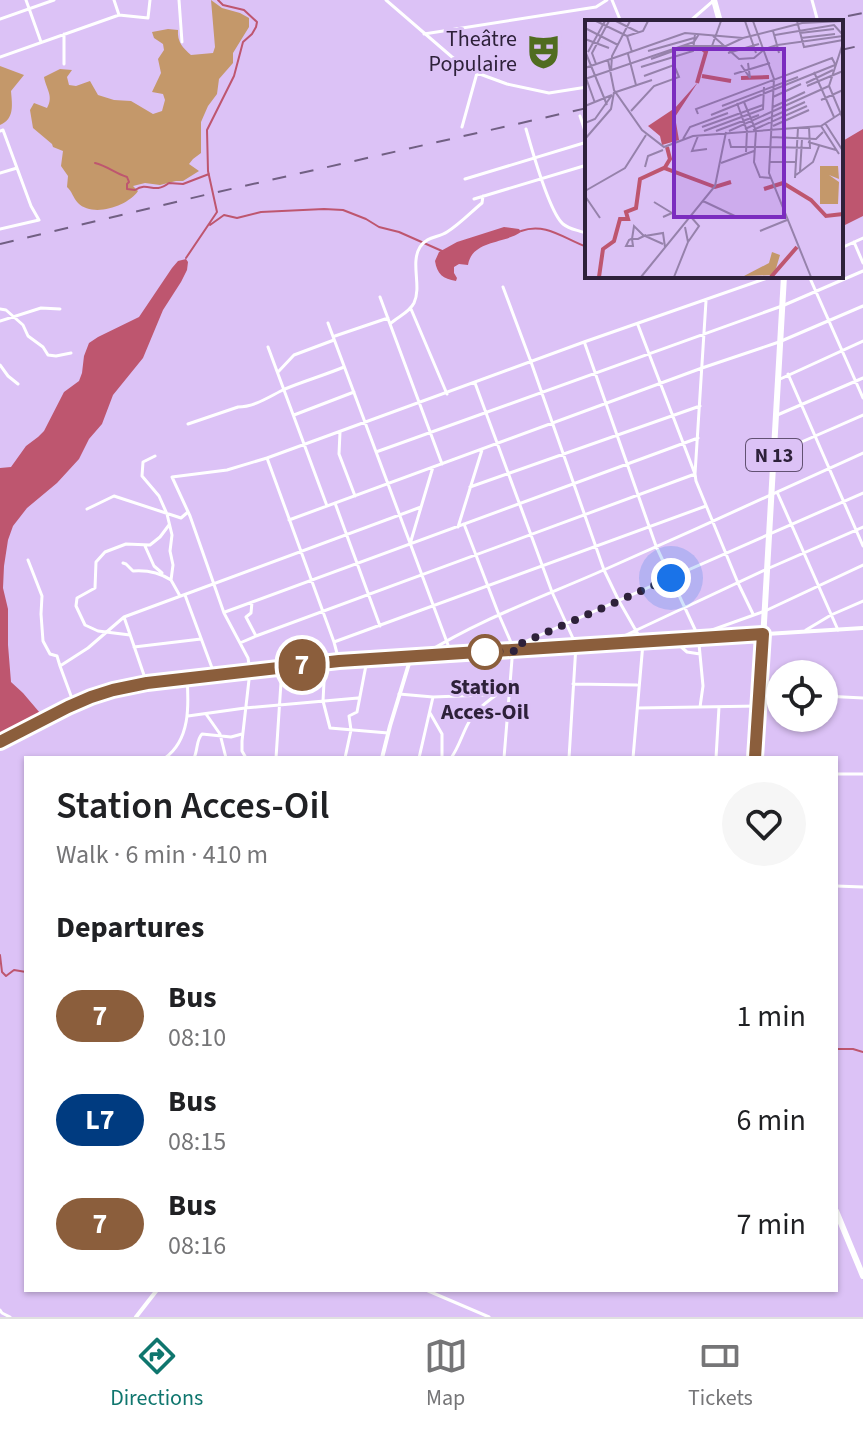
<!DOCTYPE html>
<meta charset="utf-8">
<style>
body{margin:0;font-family:"Source Sans 3",sans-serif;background:#f6f6f6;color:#202124;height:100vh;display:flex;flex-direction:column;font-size:30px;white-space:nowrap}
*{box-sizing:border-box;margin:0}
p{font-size:26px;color:#757577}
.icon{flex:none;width:44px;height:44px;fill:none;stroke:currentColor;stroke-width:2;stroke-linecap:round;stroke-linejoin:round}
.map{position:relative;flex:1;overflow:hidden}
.drawer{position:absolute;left:24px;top:756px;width:814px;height:536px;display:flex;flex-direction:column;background:#fff;border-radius:0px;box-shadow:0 2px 6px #0004}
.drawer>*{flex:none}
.badge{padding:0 16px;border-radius:26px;font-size:28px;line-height:52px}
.tools{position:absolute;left:766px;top:660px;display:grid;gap:16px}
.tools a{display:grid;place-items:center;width:72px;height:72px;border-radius:50%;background:#fff;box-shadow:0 2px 6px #0004;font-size:40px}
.you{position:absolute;width:40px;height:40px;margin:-20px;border:6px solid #fff;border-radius:50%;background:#1a73e8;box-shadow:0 0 0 12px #1a73e833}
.map>.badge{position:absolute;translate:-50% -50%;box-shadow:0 0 0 4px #fff}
h2{padding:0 32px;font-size:30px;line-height:72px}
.round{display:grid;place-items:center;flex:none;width:84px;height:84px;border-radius:42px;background:#f6f6f6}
.summary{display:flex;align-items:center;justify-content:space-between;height:136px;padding:0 32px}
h1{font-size:38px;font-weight:600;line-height:60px}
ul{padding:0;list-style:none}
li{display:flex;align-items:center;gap:24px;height:104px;padding:0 32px}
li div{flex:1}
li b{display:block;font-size:30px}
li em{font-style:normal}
li .badge{min-width:88px;font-weight:700;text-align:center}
.tab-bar{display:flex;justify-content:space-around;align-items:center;height:112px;border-top:2px solid #e0e0e0;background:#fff;font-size:22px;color:#757577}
.tab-bar a{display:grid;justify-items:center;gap:4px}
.tab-bar .selected{color:#0f766e}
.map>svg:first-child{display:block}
</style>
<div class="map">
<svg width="863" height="1317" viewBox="0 0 863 1317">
<rect width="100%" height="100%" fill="#dcc2f6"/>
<!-- green -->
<path fill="#c4986a" d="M211 0 222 8 240 13 249 18V27L233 53V63L219 79 217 94 208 106 201 122V153L193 159 189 164 199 171 183 181H176L160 185 145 183 133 186 138 191C128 206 93 218 78 203 73 198 72 191 67 187L68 176 61 166 63 151 53 147 52 144 33 128 30 110 34 103 47 108C54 96 46 89 44 77L60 69 72 70 67 77 69 85 76 86 90 81 98 95 114 100 131 101 153 114 162 111 165 100 163 94 152 92 161 73 158 59 164 50 163 44 154 38 152 32 168 29 178 30C177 42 183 48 191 55L213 53 215 47Z
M0 66 24 75 11 91C12 104 15 119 0 125Z"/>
<!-- water -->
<path fill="#be566f" d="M863 129V216L841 227V142Z
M504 227 519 229 521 232C504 244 472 240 468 265L459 264 454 267V273L457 278 456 281C443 279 437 274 435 261L439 252 457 242Z
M186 259 188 262 187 270 181 282 163 310 143 358 113 395 102 424 89 439 79 459 57 483 27 508 13 526 8 540 4 566 3 588 8 609V645L11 682 23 693 40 713 0 734V468L11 467 26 446 38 437 44 431 64 392 79 381 82 373 84 356 89 343 98 337 139 317 172 268 178 261Z"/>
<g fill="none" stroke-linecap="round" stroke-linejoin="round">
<!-- stream -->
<path stroke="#be566f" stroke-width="2" d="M95 163C107 166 115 173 127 177L129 182 127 184V189L135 190C149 181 153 195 169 183L183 184 209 174
M210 225 224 215 237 218 261 212 324 209 343 210 366 219 379 227 399 232 442 251
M521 231C546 222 564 239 587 247
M186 258 217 212 208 171 207 130 234 76 243 42 252 34 256 27 257 22 244 10 223 5 218 0
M0 955 2 972 6 976 14 970 26 972
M836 1049H853L863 1052"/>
<!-- minor -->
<path stroke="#fff" stroke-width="3" d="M26 0 41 42
M114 0 119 15
M179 0 182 42
M386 0 452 57 477 73 507 84 549 93 587 87
M612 0 621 22
M812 0 818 22
M0 19 54 0
M689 22 713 1
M424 34 596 7 607 0
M0 57 119 15 148 18 150 0
M64 64V34
M580 116 587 137
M462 127 477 73
M526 129C532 150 549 212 563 224 570 230 580 230 587 234
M0 131 3 130 31 206 39 220 0 229
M0 173 17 168
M465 179 587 142
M474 199 587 165
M854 242 863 263
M841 248 863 238
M809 276 863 398
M503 287 531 362 604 570 619 601 643 643 633 758
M380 297 442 464
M0 309 6 310 23 325 28 336 43 347 48 355 56 356 71 353
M411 309 447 394
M0 321 41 308 60 309
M328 323 451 653
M390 324C397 317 409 313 414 303 422 286 410 263 420 247 427 236 438 238 447 232 460 224 471 212 482 203L483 196
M638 325 695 474 696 481 738 583 753 614
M335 336 388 318
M585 344 656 546 699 638
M268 347 327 506
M0 365 8 376 18 384
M278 372 294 355 334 340
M788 374 863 546
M778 380 863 341
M475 383 552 592 576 645 569 758
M294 415 354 392
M775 416 863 378
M188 424 238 407C255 407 270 396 285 389 304 381 325 375 344 367
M340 432 339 454 355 496
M376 452 782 306 863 271
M774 454 863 415
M155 456 143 462 142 476 159 496 167 514 172 535 170 551 173 565 171 580 180 596
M267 458 334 642 339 661
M470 487 700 406
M777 492 838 630
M335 503 380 626
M87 509 114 496 181 518 188 512
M289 520 702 368 779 342 863 306
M464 524 499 615 513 647 504 758
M458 527 482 450
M410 544 433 467
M145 546 154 566 162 573
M28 560 42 596 41 614 43 641 50 654 57 656 60 666
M123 563 126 564 133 571C146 570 160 573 171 580
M185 595 215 676
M252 602 251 613 246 617 256 636
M225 612 698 438
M124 617 146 681
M806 630 831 615 863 601
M130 635 98 631 85 625 76 606 77 598 95 588 96 562 105 552 126 544 150 545 160 537 169 525
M698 635 765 611 863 565
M334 642 706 506
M240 643 256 636 695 474 706 301
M609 643 767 569 863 527
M679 645 687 652 700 654
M134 647 201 639
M513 647 863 493
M643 648 699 644 703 686 700 707
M423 655C480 619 545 596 606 569 692 531 777 492 863 453
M325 663 323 701 330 728 388 733
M573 684 637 685
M760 692 780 693
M399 694 433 697 510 694
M824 696 863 698
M74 704 60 666 88 648 124 617 421 507
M638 708 759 706
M430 713 442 734V758
M206 714 220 734 226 758
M188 716 245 708 358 698
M165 758C190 740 189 706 187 678
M194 758C198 750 196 740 202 734L231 737 242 734
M246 758 242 751V741L250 671 248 658 224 613 190 516 172 477 227 470 267 458 584 342 773 276
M276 758 282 667
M345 758 351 730 349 716 357 712 367 660
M419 758 433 697
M451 758C460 746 463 730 472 717 478 708 487 702 496 695
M716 758 719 707
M836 774H863
M836 886 863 887
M426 1290 489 1317
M0 1310 2 1313 10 1317"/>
<!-- tertiary -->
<path stroke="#fff" stroke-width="4" d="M0 742 80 702 113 690 147 683 339 661 863 628
M382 758 390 726 411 657
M136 1317 157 1290"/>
<!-- primary -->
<path stroke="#fff" stroke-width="6" d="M714 0 720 22
M755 758 760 692 784 276
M836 1211 863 1276"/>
<!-- rail -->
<path stroke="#715f83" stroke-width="2" stroke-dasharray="14 14" stroke-linecap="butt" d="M848 16 863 13
M841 50 863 45
M0 244 209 194 587 108"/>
</g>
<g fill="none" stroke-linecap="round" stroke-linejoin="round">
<defs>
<path id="line" d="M0 742 68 707 91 697 113 690 147 683 339 661 763 634 755 758"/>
</defs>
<!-- line casing -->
<use href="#line" stroke="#fff" stroke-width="18"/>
<!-- line -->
<use href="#line" stroke="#8b5e3c" stroke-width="12"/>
<!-- walk -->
<path stroke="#2e213a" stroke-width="8" stroke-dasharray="0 14.4" d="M485 652 514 651 513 647 671 578"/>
</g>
<!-- icons -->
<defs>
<symbol id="theatre-bare" viewBox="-9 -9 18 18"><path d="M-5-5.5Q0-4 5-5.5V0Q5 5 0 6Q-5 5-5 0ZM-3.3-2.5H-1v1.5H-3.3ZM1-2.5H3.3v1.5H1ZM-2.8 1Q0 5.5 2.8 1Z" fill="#506c20" stroke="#dcc2f6" stroke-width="2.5" paint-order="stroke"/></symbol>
</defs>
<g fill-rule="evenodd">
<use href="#theatre-bare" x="518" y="26" width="51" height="51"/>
</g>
<!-- markers -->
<circle fill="#fff" stroke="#8b5e3c" stroke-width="4" cx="485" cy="652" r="16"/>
<g text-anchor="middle" stroke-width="6" stroke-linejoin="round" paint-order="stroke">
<!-- shield labels -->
<rect fill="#dcc2f6" stroke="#625172" stroke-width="2" x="746" y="439" width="56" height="32" rx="6"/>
<g font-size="20" font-weight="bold" fill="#2e213a">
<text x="774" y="462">N 13</text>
</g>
<!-- poi labels -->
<g font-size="22" fill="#2e213a" stroke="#dcc2f6" text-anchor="end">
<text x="517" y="46">Theâtre<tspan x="517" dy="25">Populaire</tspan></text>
</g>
<!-- stop labels -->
<g font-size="22" font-weight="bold" fill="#2e213a" stroke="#dcc2f6">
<text x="485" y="694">Station<tspan x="485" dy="25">Acces-Oil</tspan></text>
</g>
</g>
<!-- overview -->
<g transform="translate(585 20)">
<rect width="258" height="258" fill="#dcc2f6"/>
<path d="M235 146H253L254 159 244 155 254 162 253 184H235ZM187 232 195 235 189 255 159 256 184 243Z" fill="#c4986a"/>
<path d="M113 62 90 97 94 120 77 125 75 116 63 106 90 88Z" fill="#be566f"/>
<path fill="none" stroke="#be566f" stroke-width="4" d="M117 56 146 61M156 58 184 57M112 63 121 32 116 28M79 149 85 139 82 127M179 169 198 163 226 180 241 196 258 194M14 257 18 229 29 221 35 199H43L41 192 51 188 55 159 79 148 130 167 146 162M186 257 212 227"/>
<path fill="none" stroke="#9682ab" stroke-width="2" d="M11 1 42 16 47 32M31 1 53 12M160 1 171 33M168 1 189 59 184 153 226 257M212 1 219 27 258 20M0 8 33 25M215 13 249 9M190 15 249 5 258 15M42 16 58 11 63 1M128 16 154 39 169 38 180 29M216 18 250 14M0 19 24 28M258 23 244 66 258 99M127 26 136 1M180 29 192 25 188 11M0 31 22 85M63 31 109 18M3 32 20 1M143 33 174 24M194 33 192 25 258 16M43 34 51 65M66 39 102 26H141L158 18M23 40 29 70 57 110 79 127 108 116 236 106 256 93M11 44 7 33 24 1M156 45 165 58 163 43M56 47 108 31 110 14M0 48 100 13 158 18 217 3 258 1M26 51 27 36 45 1M229 52 249 97M149 54 185 43M1 58 10 83M0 59 109 22 114 14M221 63 248 50M222 66 258 51M31 72 67 60M188 77 216 64M236 80 258 70M159 82 171 111 169 142 175 157 186 158M152 83 162 111 161 132M0 86 27 75M137 86 213 57M188 87 220 72M46 91 69 66 94 57 89 45 59 56M113 94 111 89 247 38 251 46M126 95 250 45M0 103 10 99 27 75M240 103 258 131M188 106 224 90M236 106 254 134M117 107 178 85M160 109 220 82M168 110 222 86M119 111 178 89 179 67M131 111 174 95M144 111 244 66M113 116 107 131 122 129M186 117 231 119 238 112M0 119 26 89 29 72M98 119 105 107 143 93M144 119 146 127H185M223 122 251 130M185 127 225 128 224 107M184 142H211M136 143 169 131M60 147 63 136 78 130M215 152 217 119M211 155 228 142 234 126M210 158 213 108M0 171 40 148 61 115M0 176 15 198M118 181 154 198M69 182 87 193 78 197M175 211 202 200M59 216 49 206 47 219 48 226H41L44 220 46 219H53L61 215M103 222 114 206 106 197M78 224 60 216 78 213 80 227M56 257 130 166 141 112M89 257 103 222 100 207"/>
<path fill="#7b2cbf" fill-opacity="0.15" stroke="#7b2cbf" stroke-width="4" d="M89 29H199V197H89Z"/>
<rect width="258" height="258" fill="none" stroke="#2e213a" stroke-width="4"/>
</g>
</svg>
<div class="tools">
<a><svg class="icon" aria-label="locate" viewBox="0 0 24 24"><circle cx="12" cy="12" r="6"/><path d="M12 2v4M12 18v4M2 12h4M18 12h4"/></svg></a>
</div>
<div class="you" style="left:671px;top:578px"></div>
<b class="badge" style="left:302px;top:665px;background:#8b5e3c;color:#fff">7</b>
<section class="drawer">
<div class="summary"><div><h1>Station Acces-Oil</h1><p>Walk · 6 min · 410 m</p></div><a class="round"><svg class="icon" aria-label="heart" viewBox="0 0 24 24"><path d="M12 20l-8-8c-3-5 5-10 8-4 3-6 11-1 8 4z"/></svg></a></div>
<h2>Departures</h2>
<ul>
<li><span class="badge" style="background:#8b5e3c;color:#fff">7</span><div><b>Bus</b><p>08:10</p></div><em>1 min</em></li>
<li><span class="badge" style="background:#003b80;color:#fff">L7</span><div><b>Bus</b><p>08:15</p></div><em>6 min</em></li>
<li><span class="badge" style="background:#8b5e3c;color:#fff">7</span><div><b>Bus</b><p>08:16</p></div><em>7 min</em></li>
</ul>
</section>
</div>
<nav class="tab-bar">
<a class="selected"><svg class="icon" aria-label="directions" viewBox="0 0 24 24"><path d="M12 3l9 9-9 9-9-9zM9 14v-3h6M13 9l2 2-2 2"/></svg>Directions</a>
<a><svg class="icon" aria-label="map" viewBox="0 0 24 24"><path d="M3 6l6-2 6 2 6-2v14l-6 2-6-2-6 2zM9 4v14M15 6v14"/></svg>Map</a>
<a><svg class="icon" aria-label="tickets" viewBox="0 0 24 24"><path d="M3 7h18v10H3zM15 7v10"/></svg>Tickets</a>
</nav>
